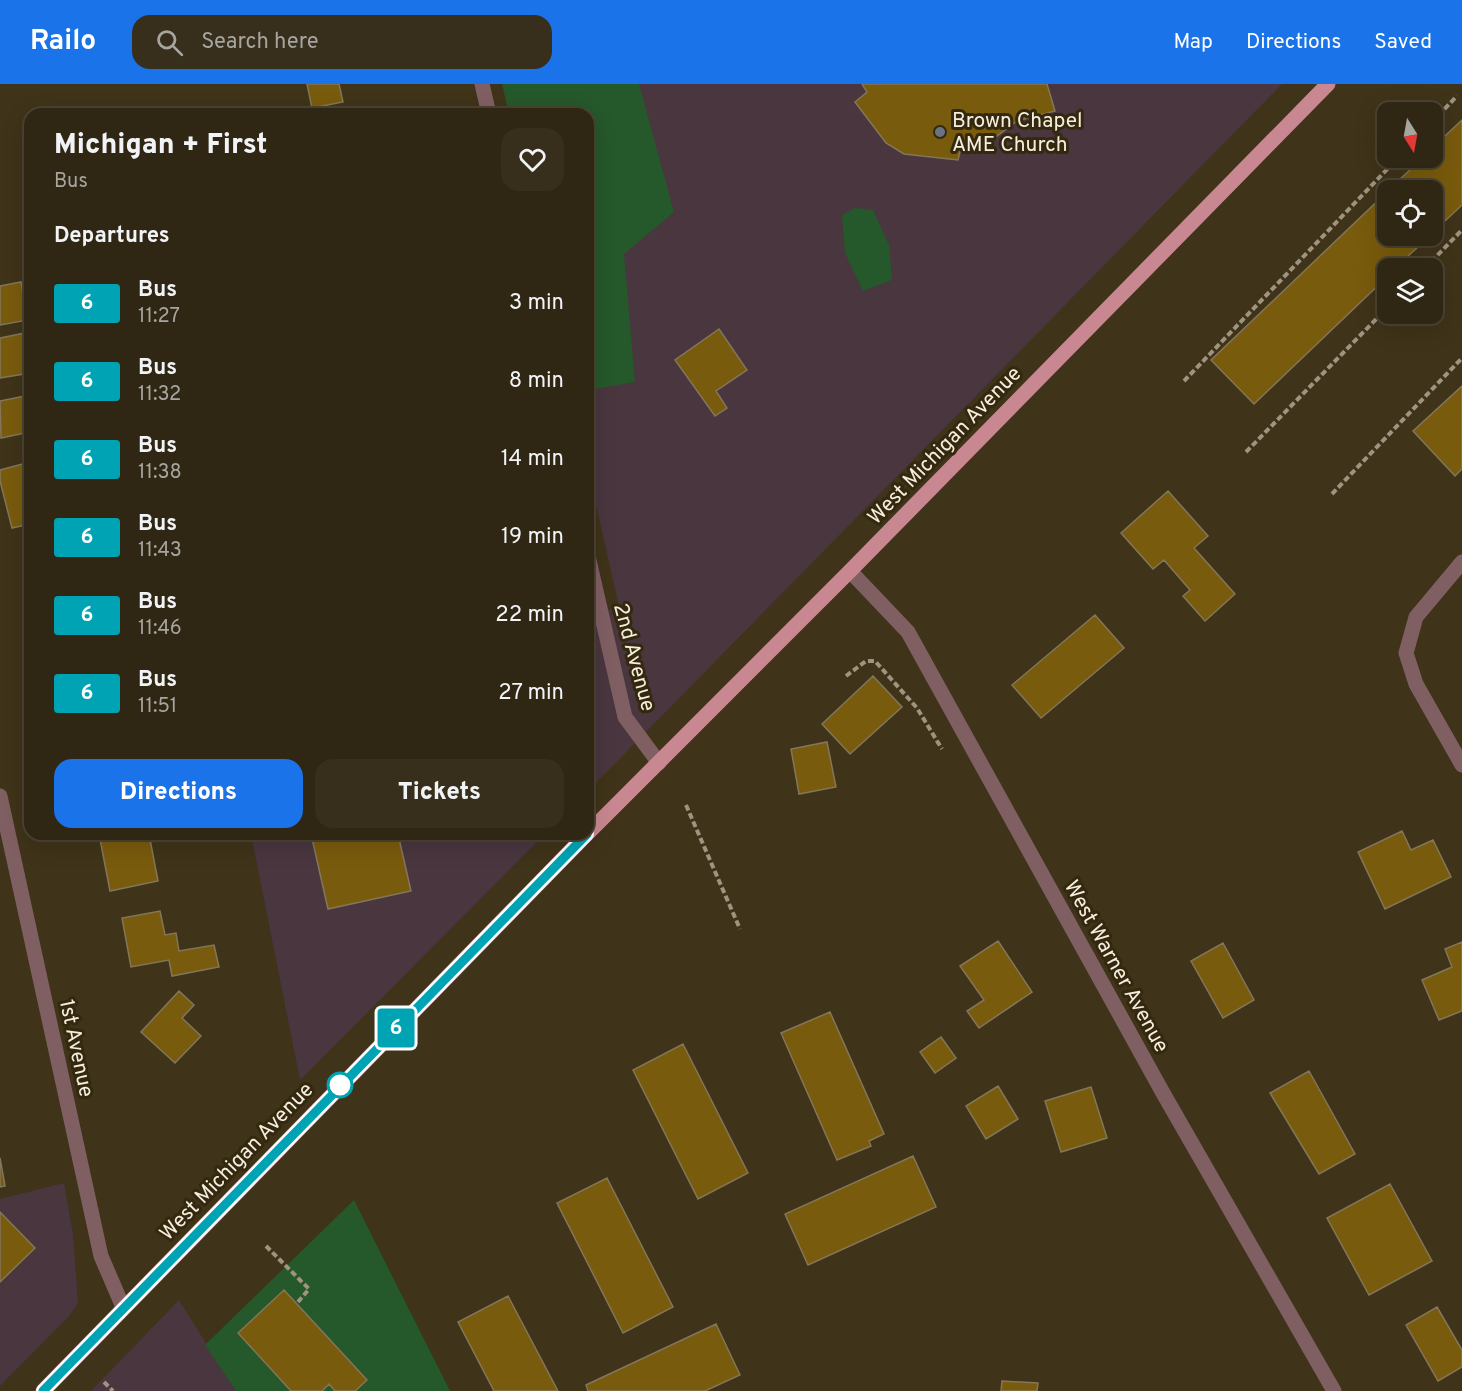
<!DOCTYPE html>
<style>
body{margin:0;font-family:Overpass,sans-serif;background:#372e1c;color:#f1f3f6;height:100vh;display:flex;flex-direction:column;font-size:22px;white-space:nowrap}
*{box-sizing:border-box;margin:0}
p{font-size:20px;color:#a7a5a0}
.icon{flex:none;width:33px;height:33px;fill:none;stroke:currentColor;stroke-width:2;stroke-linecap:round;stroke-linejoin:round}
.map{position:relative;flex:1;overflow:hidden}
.sheet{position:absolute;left:24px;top:24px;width:570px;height:732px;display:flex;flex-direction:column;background:#2f2613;border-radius:18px;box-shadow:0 6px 24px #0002,0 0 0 2px #4a4333}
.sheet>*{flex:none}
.badge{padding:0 12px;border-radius:4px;font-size:21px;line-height:39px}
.needle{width:39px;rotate:169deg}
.fabs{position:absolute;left:1377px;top:18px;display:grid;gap:12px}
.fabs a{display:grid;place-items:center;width:66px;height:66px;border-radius:12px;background:#2f2613;box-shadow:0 6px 24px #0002,0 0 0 2px #4a4333;font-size:30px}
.map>.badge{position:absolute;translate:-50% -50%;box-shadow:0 0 0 3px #fff}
h2{padding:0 30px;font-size:22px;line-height:54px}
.round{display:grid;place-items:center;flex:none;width:63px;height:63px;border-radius:18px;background:#372e1c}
.head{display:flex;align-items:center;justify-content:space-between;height:102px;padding:0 30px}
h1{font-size:28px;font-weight:800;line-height:45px}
.primary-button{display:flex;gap:12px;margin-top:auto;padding:12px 30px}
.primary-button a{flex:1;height:69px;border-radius:18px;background:#1a73e8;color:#fff;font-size:24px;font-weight:800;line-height:69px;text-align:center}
.primary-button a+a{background:#372e1c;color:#f1f3f6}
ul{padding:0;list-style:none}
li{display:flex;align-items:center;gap:18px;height:78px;padding:0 30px}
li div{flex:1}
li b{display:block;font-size:22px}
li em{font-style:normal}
li .badge{min-width:66px;font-weight:700;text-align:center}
header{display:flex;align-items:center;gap:36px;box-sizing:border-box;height:84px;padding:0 30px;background:#1a73e8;color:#fff}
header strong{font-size:28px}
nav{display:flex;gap:33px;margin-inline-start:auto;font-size:21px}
.search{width:420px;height:54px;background:#372e1c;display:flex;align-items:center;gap:15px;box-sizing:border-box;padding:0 21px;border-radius:18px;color:#a7a5a0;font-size:22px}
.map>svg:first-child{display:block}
</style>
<header>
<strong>Railo</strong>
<div class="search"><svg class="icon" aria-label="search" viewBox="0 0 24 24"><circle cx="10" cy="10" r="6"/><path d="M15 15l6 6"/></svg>Search here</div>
<nav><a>Map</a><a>Directions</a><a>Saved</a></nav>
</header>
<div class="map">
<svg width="1462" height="1307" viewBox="0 0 1462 1307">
<rect width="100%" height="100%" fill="#3f3319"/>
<!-- commercial -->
<path fill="#49363f" d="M502 0H1282L588 707V531L619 523 588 385V30H509Z
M251 750H545L300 996Z
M64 1099 73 1150 78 1219 69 1232 0 1302V1115Z
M179 1216 236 1307H91Z"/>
<!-- green -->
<path fill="#25582b" d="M502 0H639L674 128 624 170 635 298 588 306V30H509Z
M855 124 873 126 889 161 892 196 863 207 845 169 842 131Z
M354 1116 450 1307H236L205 1261Z"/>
<!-- building -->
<path fill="#795b0d" stroke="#83765a" stroke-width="1.5" d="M307 0H339L343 18 312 24Z
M862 0H1047L1055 27 1017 37 980 65 962 60 958 76 904 70 886 59 855 18 867 8Z
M1462 36V121L1432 149V106H1388L1423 74H1432V64Z
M1388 107V152H1430L1395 184H1388V192L1254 320 1211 276Z
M21 198 28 236 0 241V202Z
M719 245 747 286 716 307 727 324 715 332 675 276Z
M30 248V289L0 294V254Z
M1462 302V385L1455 392 1413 347Z
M30 311V348L1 354 0 317Z
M30 378V440L12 444 0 397V386Z
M1168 407 1208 452 1194 464 1235 510 1205 537 1183 512 1190 506 1164 476 1153 485 1121 449Z
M1095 531 1124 564 1041 634 1012 601Z
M873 592 902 623 850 670 822 640Z
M827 658 836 703 799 710 791 665Z
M1402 747 1411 766 1433 756 1451 793 1385 825 1358 768Z
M99 750H149L158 797 110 807Z
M311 750H398L411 807 328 825Z
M160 827 165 851 176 849 179 867 214 861 219 883 172 892 169 876 131 883 122 834Z
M998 857 1032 908 979 944 967 927 984 916 960 882Z
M1462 858V927L1439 936 1422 896 1452 883 1445 865Z
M1223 859 1254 916 1223 934 1191 877Z
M179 907 194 921 182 934 201 952 175 979 141 948Z
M830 928 884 1050 869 1057 871 1062 837 1076 781 949Z
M941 953 956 974 935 989 920 968Z
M683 960 748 1089 698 1115 633 986Z
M1309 987 1355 1070 1319 1090 1270 1009Z
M998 1002 1018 1035 986 1055 966 1022Z
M1091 1003 1107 1054 1061 1068 1045 1017Z
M913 1072 936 1123 808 1181 785 1130Z
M0 1074 5 1102 0 1103Z
M607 1094 673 1223 623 1249 557 1119Z
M1390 1100 1432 1177 1369 1211 1327 1134Z
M0 1128 35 1164 0 1198Z
M284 1206 367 1296 355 1307H335L329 1300 322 1307H291L238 1249Z
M508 1212 558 1307H494L458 1238Z
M1437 1223 1462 1266V1283L1438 1297 1406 1241Z
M716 1240 740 1291 705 1307H588L586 1301Z
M1002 1297 1038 1299 1037 1307H1001Z"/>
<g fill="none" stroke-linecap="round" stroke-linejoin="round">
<!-- path -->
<path stroke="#9e9480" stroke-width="4" stroke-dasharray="6 3" stroke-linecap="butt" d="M1432 38 1457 12
M1425 184 1462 146
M1184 297 1398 74
M1246 368 1388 223
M1332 410 1462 274
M846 592 866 577H875L917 624 942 665
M686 721 740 845
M266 1162 309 1205 298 1218
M104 1298 113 1307"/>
<!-- minor -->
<path stroke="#805f63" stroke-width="15" d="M482 0 489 30
M588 472 625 633 659 679
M1462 478 1416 533 1406 569 1416 600 1462 681
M850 487 908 548 1163 1009 1334 1307
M0 712 101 1172 123 1223"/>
<!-- major -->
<path stroke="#c88791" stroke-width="15" d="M588 749 850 487 1328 0
M43 1307 587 750"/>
</g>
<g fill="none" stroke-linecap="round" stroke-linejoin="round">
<defs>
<path id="line" d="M43 1307 587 750"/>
</defs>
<!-- line casing -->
<use href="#line" stroke="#fff" stroke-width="14"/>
<!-- line -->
<use href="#line" stroke="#00a3b4" stroke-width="9"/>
</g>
<!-- markers -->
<circle fill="#6b7280" stroke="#34290f" stroke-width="2" cx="940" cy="48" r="6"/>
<circle fill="#fff" stroke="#00a3b4" stroke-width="3" cx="340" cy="1001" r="12"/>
<g text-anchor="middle" stroke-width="6" stroke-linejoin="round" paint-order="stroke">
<!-- poi labels -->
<g font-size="21" fill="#f6eedf" stroke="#34290f" text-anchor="start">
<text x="952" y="43">Brown Chapel<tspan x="952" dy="24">AME Church</tspan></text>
</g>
<!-- street labels -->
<g font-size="21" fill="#f6eedf" stroke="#34290f">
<text transform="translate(944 361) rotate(-46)" y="7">West Michigan Avenue</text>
<text transform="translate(635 573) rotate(75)" y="7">2nd Avenue</text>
<text transform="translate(1117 882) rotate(61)" y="7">West Warner Avenue</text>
<text transform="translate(77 964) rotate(78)" y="7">1st Avenue</text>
<text transform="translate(236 1077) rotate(-46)" y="7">West Michigan Avenue</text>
</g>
</g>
</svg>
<div class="fabs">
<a><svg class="needle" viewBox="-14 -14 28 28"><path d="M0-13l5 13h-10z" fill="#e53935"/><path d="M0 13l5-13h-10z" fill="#a7a5a0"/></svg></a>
<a><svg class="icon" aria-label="locate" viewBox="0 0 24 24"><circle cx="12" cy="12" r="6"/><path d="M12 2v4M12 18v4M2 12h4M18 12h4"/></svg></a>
<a><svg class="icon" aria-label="layers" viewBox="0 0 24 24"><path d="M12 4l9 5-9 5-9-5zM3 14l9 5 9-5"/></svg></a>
</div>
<b class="badge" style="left:396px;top:944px;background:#00a3b4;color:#fff">6</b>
<section class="sheet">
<div class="head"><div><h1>Michigan + First</h1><p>Bus</p></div><a class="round"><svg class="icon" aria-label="heart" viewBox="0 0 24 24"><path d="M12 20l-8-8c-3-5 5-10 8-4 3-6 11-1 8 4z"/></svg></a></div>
<h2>Departures</h2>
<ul>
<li><span class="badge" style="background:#00a3b4;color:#fff">6</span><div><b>Bus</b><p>11:27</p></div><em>3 min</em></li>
<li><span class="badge" style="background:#00a3b4;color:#fff">6</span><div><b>Bus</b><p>11:32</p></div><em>8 min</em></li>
<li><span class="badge" style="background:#00a3b4;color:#fff">6</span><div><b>Bus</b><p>11:38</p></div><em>14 min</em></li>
<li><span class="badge" style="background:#00a3b4;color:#fff">6</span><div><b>Bus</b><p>11:43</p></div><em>19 min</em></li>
<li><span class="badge" style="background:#00a3b4;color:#fff">6</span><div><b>Bus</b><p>11:46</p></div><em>22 min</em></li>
<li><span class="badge" style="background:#00a3b4;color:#fff">6</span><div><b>Bus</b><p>11:51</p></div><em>27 min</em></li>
</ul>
<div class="primary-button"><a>Directions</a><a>Tickets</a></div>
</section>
</div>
